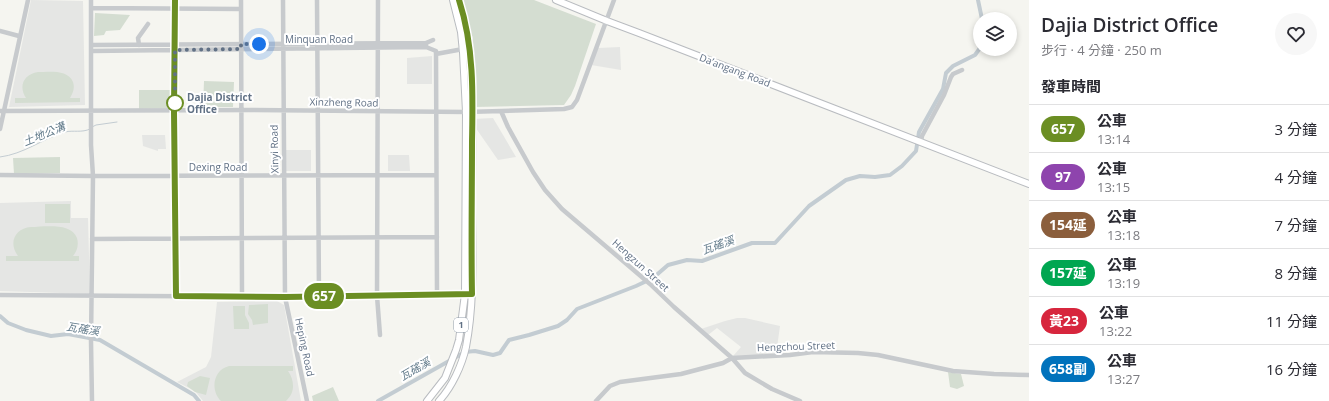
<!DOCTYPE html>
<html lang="zh-TW">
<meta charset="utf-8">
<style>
body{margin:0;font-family:"Open Sans","Noto Sans TC",sans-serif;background:#f7f7f7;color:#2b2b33;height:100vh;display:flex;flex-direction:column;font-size:15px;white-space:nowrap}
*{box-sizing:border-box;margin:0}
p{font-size:13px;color:#7c7c81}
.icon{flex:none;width:22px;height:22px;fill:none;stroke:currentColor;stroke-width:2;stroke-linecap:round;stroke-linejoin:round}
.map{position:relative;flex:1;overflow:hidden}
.side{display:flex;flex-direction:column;background:#fff;width:300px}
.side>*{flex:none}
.badge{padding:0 8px;border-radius:13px;font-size:14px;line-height:26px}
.buttons{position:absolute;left:973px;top:12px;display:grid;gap:8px}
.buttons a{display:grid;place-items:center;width:44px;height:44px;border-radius:50%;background:#fff;box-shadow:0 2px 6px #0003;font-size:20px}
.you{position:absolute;width:20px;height:20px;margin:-10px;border:3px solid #fff;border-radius:50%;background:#1a73e8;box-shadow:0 0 0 6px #1a73e833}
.map>.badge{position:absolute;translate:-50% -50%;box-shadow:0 0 0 2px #fff}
h2{padding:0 12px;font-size:15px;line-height:36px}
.round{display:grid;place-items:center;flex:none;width:42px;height:42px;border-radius:21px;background:#f7f7f7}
.overview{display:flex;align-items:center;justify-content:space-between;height:68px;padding:0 12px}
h1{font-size:19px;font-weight:600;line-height:30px}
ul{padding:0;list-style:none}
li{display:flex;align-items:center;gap:12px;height:48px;padding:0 12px;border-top:1px solid #e1e1e2}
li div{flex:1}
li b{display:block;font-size:15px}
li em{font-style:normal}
li .badge{min-width:44px;font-weight:700;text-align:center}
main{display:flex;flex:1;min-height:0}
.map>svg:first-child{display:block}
</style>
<main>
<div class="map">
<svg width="1029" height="401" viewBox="0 0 1029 401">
<rect width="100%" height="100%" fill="#f5f5f0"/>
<!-- built -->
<path fill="#e5e6e4" d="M31 0 83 1 85 105 9 107Z
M620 47 621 70 591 65 598 48Z
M432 56V84H407V58Z
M493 118 516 157 498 160 473 124V119Z
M142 135H165L166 149H158V151L143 146Z
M284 150H311V171H284Z
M388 155H409L410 171H388Z
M71 201V218H88L90 294 0 291V203Z
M277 301 284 305 301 401H203L195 391 177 382 206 367 211 357 217 302Z
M737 318H745L780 326 776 355 733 356 741 347 717 328 708 335 701 329 725 321Z"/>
<!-- green -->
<path fill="#d4ddd1" d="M462 0H534L596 24 575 86 571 95 564 105 474 107 473 39Z
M95 13 130 15 120 30 106 31 104 35 94 36Z
M38 72C49 72 68 69 73 82 75 88 73 93 70 98H80V102L15 103V98H26C18 86 24 74 38 72Z
M204 81 234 82 233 107H203Z
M139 90H172V108L139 109Z
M60 157V173L14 174 13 158Z
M45 204H70V223H45Z
M31 227C44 227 71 222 77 238 79 245 77 251 73 256H79V261H6V256H18C8 243 15 228 31 227Z
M268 304V323L253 325 252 320 248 314 249 305Z
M233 306H245V315L249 323V329H234Z
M229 366H293V371H288C295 381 295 393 286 401H221C210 390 213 370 229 366Z
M948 372 961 374 964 386 957 389 950 387Z
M200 376 210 378 206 395 195 392 187 386 188 382Z
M333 387 339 401H313L312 396Z"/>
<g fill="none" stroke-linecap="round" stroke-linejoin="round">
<!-- stream -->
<path stroke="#c3ccd2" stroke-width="1" d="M92 127 96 125 117 122
M0 157C24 154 42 139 65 132 73 130 82 133 90 129"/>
<!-- canal -->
<path stroke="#c3ccd2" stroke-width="4" d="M978 0 982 19
M0 316 8 323 26 330 51 336 68 334 100 340 194 395 199 401
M378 401 465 352 475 351 493 355 500 353 509 340 529 335 558 326 567 320 577 309 636 286 653 278 668 265 687 260 702 261 752 243H775L809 206 846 180 860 176 875 177 890 175 902 166 916 151 919 132 943 89 946 73 953 66 975 55 980 48"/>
<defs>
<path id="major" d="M556 0 607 21 639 33 1029 184
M427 401 445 378 456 350 459 340 465 294 466 112 463 52 461 32 453 0
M439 401C452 387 462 365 466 347 475 300 472 252 472 205 472 168 473 130 472 93 471 60 470 32 459 0"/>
</defs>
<!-- major casing -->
<use href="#major" stroke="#b9bcc0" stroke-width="8"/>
<!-- minor -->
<path stroke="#c7cacd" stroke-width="4.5" d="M91 0V145L93 176 91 341 92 401
M175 0 174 111 176 296
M241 0 242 297
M283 0 285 297 307 401
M317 0 319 297
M378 0 377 296 380 335
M91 8 241 9
M0 31 19 36
M433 40 426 43V47L436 51 437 294
M92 45 426 43
M139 45 138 38 148 24
M92 51 426 47
M436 54 463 49
M0 111 254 110 466 112 564 109 572 107 577 100 614 0
M501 111 508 127 533 172 545 190 562 209 650 284 674 307 732 358 745 373 772 389 800 401
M0 129 28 0
M921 142 922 136 944 95 951 77 953 74 962 70
M0 175 93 176 436 175
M92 239 437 237
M0 295 285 297 468 294
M596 401 610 386 620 382 681 374 723 363 732 358 790 355 813 352 858 353 878 355 953 371 994 374 1029 375"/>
<!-- major -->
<use href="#major" stroke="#fff" stroke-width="6"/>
</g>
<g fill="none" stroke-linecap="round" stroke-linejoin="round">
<defs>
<path id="line" d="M175 0 174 111 176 296 285 297 472 294C471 243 472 193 472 142 473 94 474 46 459 0"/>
</defs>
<!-- line casing -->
<use href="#line" stroke="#fff" stroke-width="9"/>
<!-- line -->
<use href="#line" stroke="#6b8e23" stroke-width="6"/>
<!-- walk -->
<path stroke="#617185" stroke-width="4" stroke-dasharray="0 7.2" d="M175 103V50L241 49V44H259"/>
</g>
<!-- markers -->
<circle fill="#fff" stroke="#6b8e23" stroke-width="2" cx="175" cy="103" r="8"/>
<g text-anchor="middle" stroke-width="4" stroke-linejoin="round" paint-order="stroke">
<!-- shield labels -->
<rect fill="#fff" stroke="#909caa" stroke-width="1" x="454" y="318" width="14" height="14" rx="3"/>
<g font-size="9" font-weight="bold" fill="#617185">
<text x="461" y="328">1</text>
</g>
<!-- street labels -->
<g font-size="10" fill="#617185" stroke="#fff">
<text x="319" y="43">Minquan Road</text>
<text transform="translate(735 70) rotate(21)" y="4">Da’angang Road</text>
<text transform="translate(344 102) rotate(1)" y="4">Xinzheng Road</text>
<text transform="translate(274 149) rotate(-91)" y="4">Xinyi Road</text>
<text x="218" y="171">Dexing Road</text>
<text transform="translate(641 265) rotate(42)" y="4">Hengzun Street</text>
<text transform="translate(796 346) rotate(-2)" y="4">Hengchou Street</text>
<text transform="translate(305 347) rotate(78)" y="4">Heping Road</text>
</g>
<!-- stop labels -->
<g font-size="10" font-weight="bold" fill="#617185" stroke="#fff" text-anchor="start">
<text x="187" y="101">Dajia District<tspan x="187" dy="12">Office</tspan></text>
</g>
<!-- water labels -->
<g font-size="11" font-style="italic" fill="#617a8a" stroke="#fff">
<text transform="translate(44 134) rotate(-22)" y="4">土地公溝</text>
<text transform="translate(718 245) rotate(-19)" y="4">瓦磘溪</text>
<text transform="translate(83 329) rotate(9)" y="4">瓦磘溪</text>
<text transform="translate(415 369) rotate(-30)" y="4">瓦磘溪</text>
</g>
</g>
</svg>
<div class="buttons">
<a><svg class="icon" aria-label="layers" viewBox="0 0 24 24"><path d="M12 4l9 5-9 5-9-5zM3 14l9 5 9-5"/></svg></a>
</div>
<div class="you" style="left:259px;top:44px"></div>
<b class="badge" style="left:324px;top:296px;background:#6b8e23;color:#fff">657</b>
</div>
<section class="side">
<div class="overview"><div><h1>Dajia District Office</h1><p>步行 · 4 分鐘 · 250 m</p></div><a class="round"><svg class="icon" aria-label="heart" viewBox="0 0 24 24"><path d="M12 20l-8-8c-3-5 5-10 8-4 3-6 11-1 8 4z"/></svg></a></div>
<h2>發車時間</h2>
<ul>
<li><span class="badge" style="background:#6b8e23;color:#fff">657</span><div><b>公車</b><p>13:14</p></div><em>3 分鐘</em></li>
<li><span class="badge" style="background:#8e44ad;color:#fff">97</span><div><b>公車</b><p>13:15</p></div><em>4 分鐘</em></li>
<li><span class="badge" style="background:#8b5e3c;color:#fff">154延</span><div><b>公車</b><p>13:18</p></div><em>7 分鐘</em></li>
<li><span class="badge" style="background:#00a651;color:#fff">157延</span><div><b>公車</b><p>13:19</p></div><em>8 分鐘</em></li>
<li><span class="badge" style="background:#d7263d;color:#fff">黃23</span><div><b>公車</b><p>13:22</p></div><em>11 分鐘</em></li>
<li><span class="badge" style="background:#0072bc;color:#fff">658副</span><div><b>公車</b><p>13:27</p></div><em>16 分鐘</em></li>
</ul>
</section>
</main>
